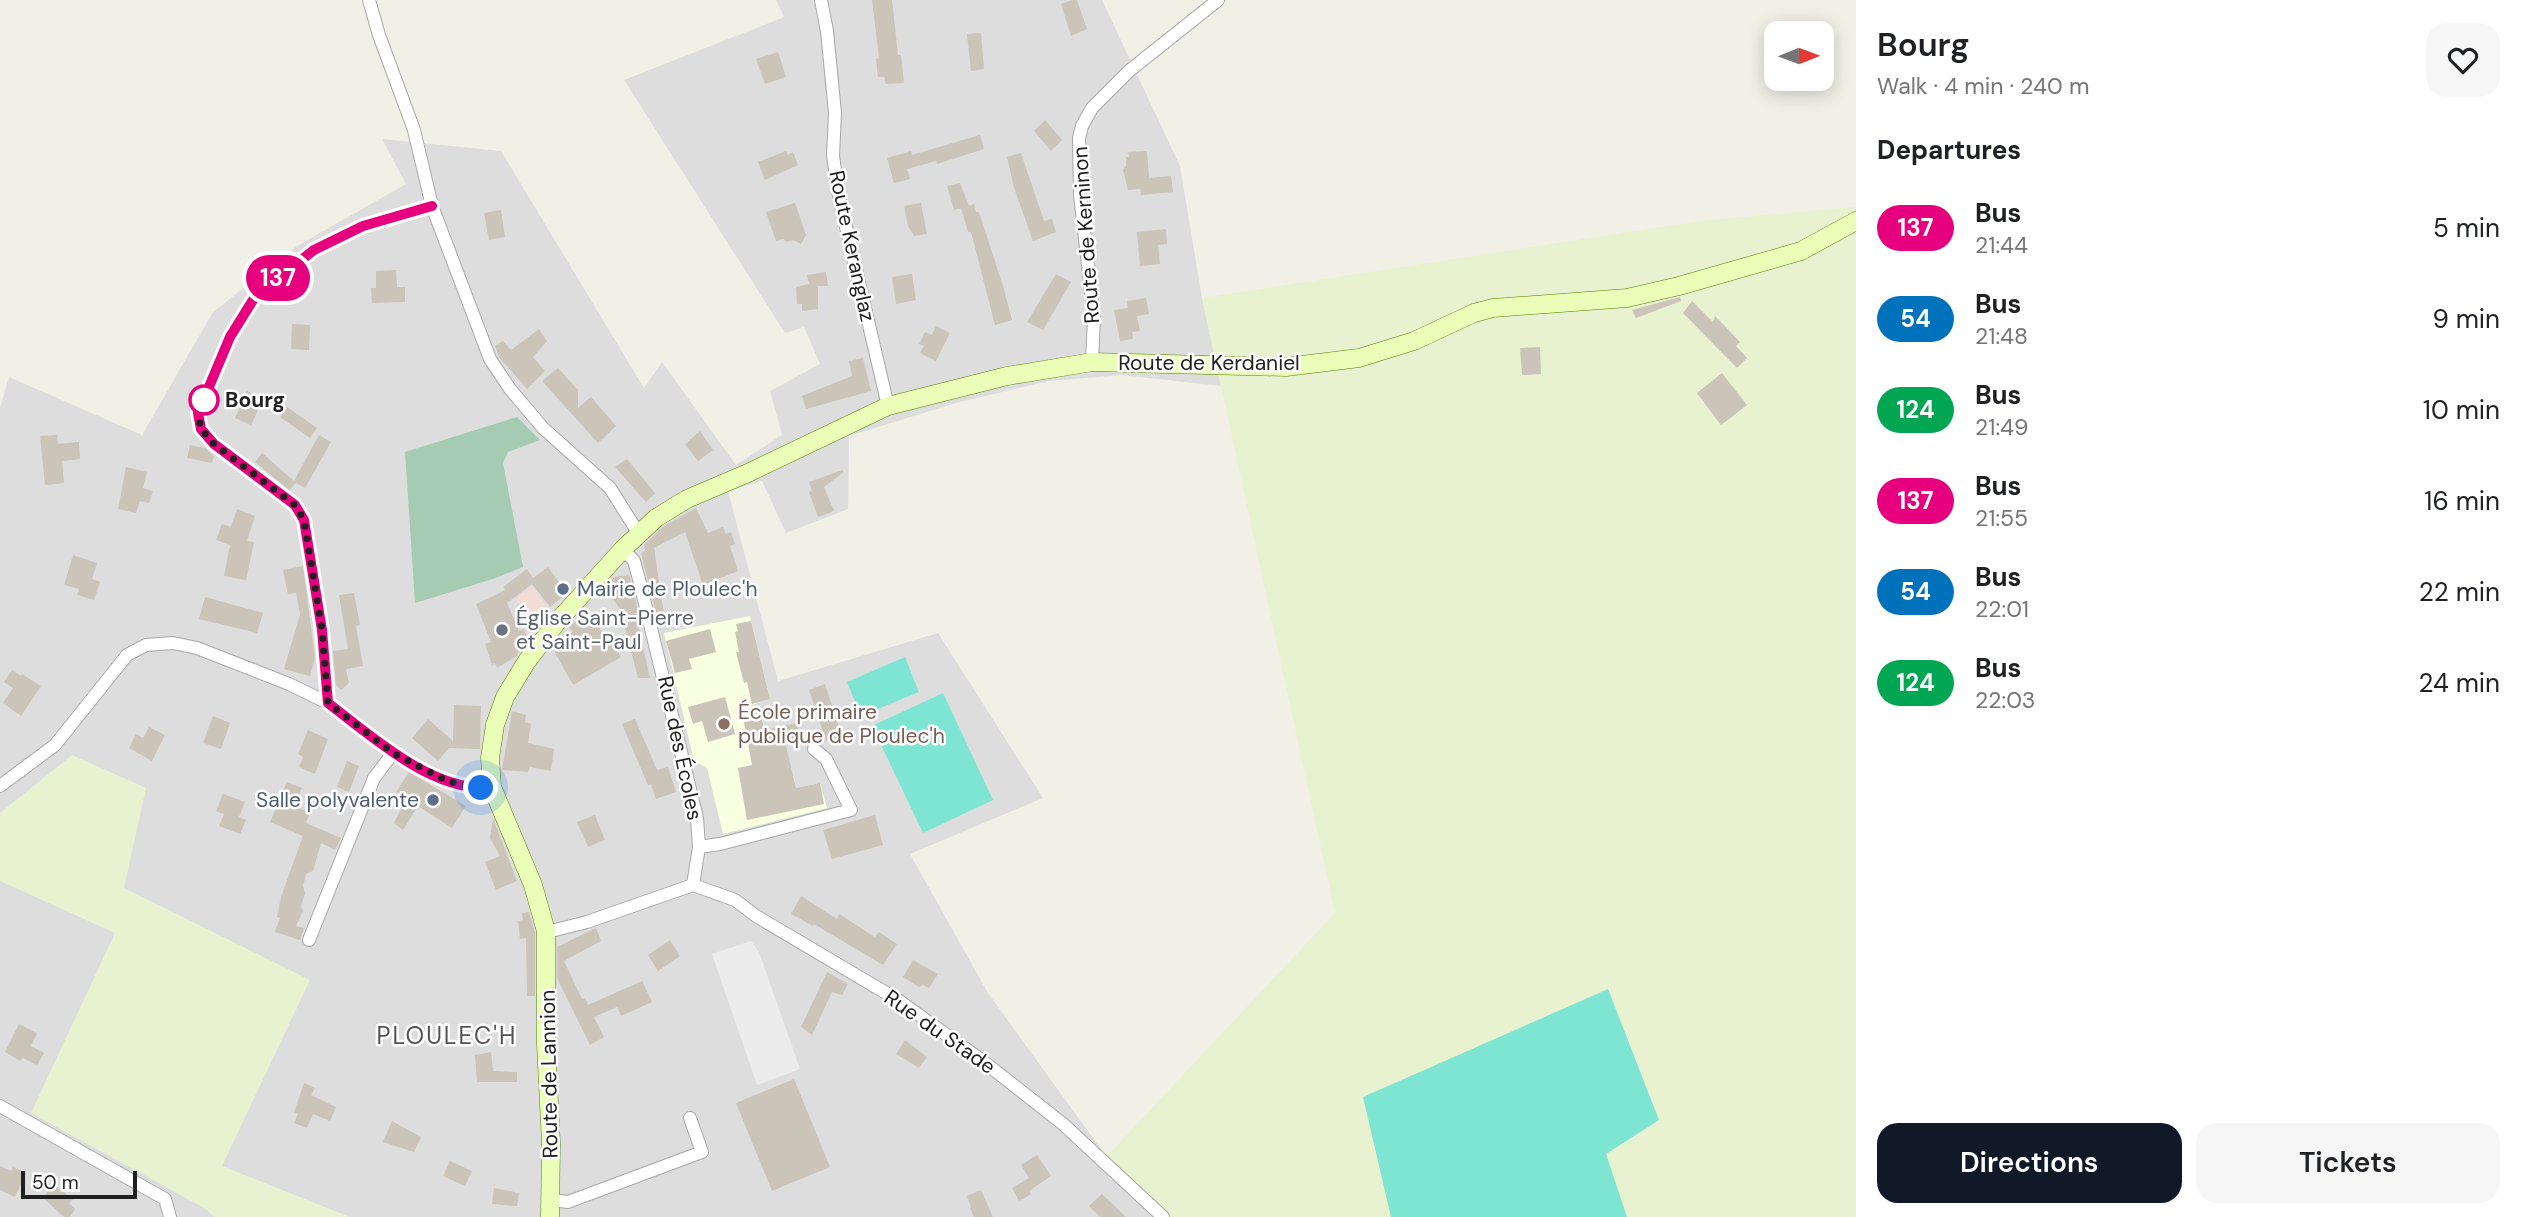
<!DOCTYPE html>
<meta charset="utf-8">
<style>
body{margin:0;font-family:"DM Sans",sans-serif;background:#f6f6f6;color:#202124;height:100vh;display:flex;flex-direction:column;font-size:26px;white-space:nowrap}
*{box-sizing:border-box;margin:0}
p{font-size:23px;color:#757577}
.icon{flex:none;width:38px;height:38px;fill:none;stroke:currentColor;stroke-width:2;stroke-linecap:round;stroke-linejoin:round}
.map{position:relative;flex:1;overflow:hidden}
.sheet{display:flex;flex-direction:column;background:#fff;width:665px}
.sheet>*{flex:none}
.badge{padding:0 14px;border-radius:23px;font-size:24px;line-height:46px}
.needle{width:46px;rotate:89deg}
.tools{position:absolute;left:1764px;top:21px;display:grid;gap:14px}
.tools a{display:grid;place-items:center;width:70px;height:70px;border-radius:14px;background:#fff;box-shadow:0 4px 18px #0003;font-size:35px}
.scale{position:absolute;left:21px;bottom:18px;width:116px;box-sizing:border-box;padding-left:7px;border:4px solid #202020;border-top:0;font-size:19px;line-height:24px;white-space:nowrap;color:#202020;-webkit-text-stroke:5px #fff;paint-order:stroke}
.you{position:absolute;width:35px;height:35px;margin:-18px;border:5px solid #fff;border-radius:50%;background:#1a73e8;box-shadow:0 0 0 10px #1a73e833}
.map>.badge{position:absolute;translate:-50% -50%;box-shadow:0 0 0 4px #fff}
h2{padding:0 21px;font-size:26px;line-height:63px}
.round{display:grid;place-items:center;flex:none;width:74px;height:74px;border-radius:21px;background:#f6f6f6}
.summary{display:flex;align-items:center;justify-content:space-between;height:119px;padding:0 21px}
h1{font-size:33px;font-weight:600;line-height:52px}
.action{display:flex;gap:14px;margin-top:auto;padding:14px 21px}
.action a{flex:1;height:80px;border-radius:21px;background:#111827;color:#fff;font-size:28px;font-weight:600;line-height:80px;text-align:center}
.action a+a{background:#f6f6f6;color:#202124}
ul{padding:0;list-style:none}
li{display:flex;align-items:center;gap:21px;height:91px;padding:0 21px}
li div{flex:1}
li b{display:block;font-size:26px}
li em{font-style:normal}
li .badge{min-width:77px;font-weight:700;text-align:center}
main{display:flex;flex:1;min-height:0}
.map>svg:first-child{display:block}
</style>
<main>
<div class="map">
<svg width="1856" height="1217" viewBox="0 0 1856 1217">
<rect width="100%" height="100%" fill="#f1f0e6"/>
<!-- residential -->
<path fill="#dedddd" d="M776 0H1102L1180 166 1202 298 1221 386 1122 375 1049 381 956 403 849 436 848 509 786 533 762 481 728 491 778 681 938 633 1043 798 910 854 988 993 1106 1156 1160 1217H0V408L9 377 142 435 213 312 297 246 406 184 382 139 501 151 644 388 662 362 736 465 782 435 770 391 820 364 804 327 785 333 624 80 784 17Z"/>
<!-- commercial -->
<path fill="#f3dcd4" d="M532 586 547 608 534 623 515 599Z"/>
<!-- education -->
<path fill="#f9ffe1" d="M750 616 770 699 745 707 749 721 762 719 765 730 797 723 800 739 775 744 793 775 796 788 820 783 827 808 723 834 707 768 694 761 664 633Z"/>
<!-- farmland -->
<path fill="#e8f1d0" d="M1856 207V1217H1160L1106 1157 1335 913 1202 298 1700 221Z
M72 755 146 788 124 888 310 980 222 1166 350 1217H215L204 1208 31 1113 115 933 0 881V813Z"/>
<!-- cemetery -->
<path fill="#a5ccb3" d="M517 417 540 440 508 452 503 463 523 567 496 578 415 603 405 452Z"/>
<!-- pitch -->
<path fill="#7fe5d3" d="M905 657 919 692 861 716 847 682Z
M943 693 993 800 923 833 872 726Z
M1608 989 1659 1120 1606 1154 1627 1217H1391L1363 1097Z"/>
<!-- parking -->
<path fill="#ececec" d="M751 941 759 952 800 1069 757 1085 712 954Z"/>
<!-- building -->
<path fill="#cac4b9" d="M872 0H892L898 55H901L904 83 886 84 884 77H878L876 59 879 58Z
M1072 0H1077L1087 29 1071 36 1061 4Z
M981 33 984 69 971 71 967 34Z
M778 52 786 77 765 84 756 59Z
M1045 120 1062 140 1051 151 1034 131Z
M980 135 984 149 937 164 936 161 907 169 910 179 894 183 887 158 911 151 912 155Z
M786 151 788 155 793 152 798 165 765 180 758 162Z
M1147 151 1149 178 1171 176 1173 192 1141 195 1140 189 1128 190 1123 170 1126 166V157H1129L1128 152Z
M1021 153 1044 221 1052 219 1056 232 1033 241 1014 188 1007 157Z
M960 183 969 206 974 204 976 212H979L1003 286 1012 320 995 325 971 232H968L961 208 954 210 947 186Z
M795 203 806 235 801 244 793 240 787 242 783 239 776 241 766 212Z
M921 203 927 234 914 236 908 226 904 206Z
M501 210 505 237 489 240 484 213Z
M1166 229 1167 244 1158 245 1160 264 1140 266 1137 232Z
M396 270 397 287H405V302L372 303 371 288H376V271Z
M826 272 828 286H818V309L802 311V304H797L796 287 809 284 807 275Z
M912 274 916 300 896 304 892 277Z
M1056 274 1071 282 1043 330 1027 322Z
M1680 297 1681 301 1636 318 1632 310Z
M1146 298 1149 314 1137 316 1140 331 1132 332 1133 339 1120 341 1114 310 1128 308 1127 301Z
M1692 301 1713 322 1715 316 1740 342 1736 346 1747 358 1737 368 1683 313Z
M292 324 310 325 309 350 291 349Z
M936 326 950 333 936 361 920 353 924 346 919 344 925 332 932 335Z
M539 329 547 341 533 357 545 371 527 389 499 357 495 346 503 341 511 350Z
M1540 347 1541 374 1522 375 1520 348Z
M863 358 871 391 806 409 802 396 852 376 849 361Z
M558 368 578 390V408L591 397 616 426 598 443 542 381Z
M1722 373 1747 405 1721 425 1697 393Z
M247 391 263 399 251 425 235 418Z
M287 407 317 428 310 438 280 417Z
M700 431 713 450 698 461 685 444Z
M57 435 58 444 79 442 80 459 62 461 64 483 45 485 40 436Z
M319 435 331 442 305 488 296 483 289 490 255 462 262 453 294 481Z
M190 445 205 448 214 456 212 463 187 458Z
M627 459 655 493 646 502 615 467Z
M126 467 147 472 143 488 153 491 149 503 140 501 136 513 118 509Z
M842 470 844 472 824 487 834 511 818 517 809 492 812 491 809 482Z
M696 508 708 533 723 527 726 534 731 532 735 544 730 546 738 571 703 585 685 532 654 548 664 615 657 616 641 553 645 551 644 545 663 527Z
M237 509 255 516 247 541 254 542 246 580 224 576 230 545 216 540 222 524 231 527Z
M73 555 97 563 92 579 100 582 94 600 77 595 79 589 64 585Z
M303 566 315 658 310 676 284 669 300 614 296 593 288 594 283 570Z
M548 567 567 593 550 607 532 584 507 603 519 631 524 629 528 641 520 647 517 656 497 668 495 663 492 665 485 644 491 642 476 604 506 590 503 587 527 569 533 578Z
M629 575 640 619H637L650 678H638L620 609 604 587 614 577Z
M354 593 360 625 356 626 363 666 346 669 349 683 341 690 336 685 333 651 348 649 339 595Z
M205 597 263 613 257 633 199 619Z
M587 612 621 657 573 685 552 647 560 637 573 632 569 627Z
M751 621 770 699 752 704 747 682 744 683 736 652H739L735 632 738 631 736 624Z
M710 629 716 652 689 659 692 669 675 673 666 641Z
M12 670 21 676 22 674 41 686 21 716 3 703 13 688 4 682Z
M825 684 842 736 826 741 809 690Z
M725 697 735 734 708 742 702 721 693 724 688 707Z
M454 705 481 706 480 749 449 748 438 761 412 738 428 719 453 741Z
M512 711 526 715 525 722 531 724 528 743 554 749 551 771 530 767 528 772 502 770Z
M213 716 230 723 221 749 203 743Z
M635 719 657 770 668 767 676 792 656 799 651 784 648 785 622 724Z
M762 719 764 730 797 723 800 739 785 742 796 788 820 783 824 804 747 820 738 768 752 765 744 722Z
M149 727 165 735 152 761 129 748 136 734 143 738Z
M308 730 328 739 315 774 299 767 303 757 298 754Z
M347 761 359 766 349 792 337 787Z
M409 772 466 806 452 828 418 806 403 830 394 823 406 799 396 792Z
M287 782 302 788 294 806 310 813 306 823 341 838 335 850 321 843 313 871 306 874 303 886 305 893 301 906 303 911 296 926 304 928 300 940 275 932 280 918 277 917 281 897 303 836 270 822Z
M223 794 245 802 239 817 246 820 240 834 219 826 224 814 216 811Z
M595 815 605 840 588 847 577 822Z
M875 815 883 845 832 859 823 830Z
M493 818 517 881 496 890 485 862 500 856 490 838Z
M801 896 837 919 839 914 875 937 879 932 897 944 883 965 814 924 813 926 791 914Z
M529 912 535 933V996H527L526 938 520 939 518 921 523 920 522 913Z
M596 928 601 941 564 961 582 999 585 998 588 1005 642 981 652 1002 621 1016 617 1007 594 1017 604 1037 590 1045 557 978V947Z
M670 940 680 956 658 971 648 955Z
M913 960 938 974 929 988 923 985 919 987 903 977Z
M827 972 848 984 842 995 832 992 812 1035 801 1027Z
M19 1024 37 1033 31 1046 44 1053 37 1065 23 1058 20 1061 5 1052Z
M905 1040 927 1057 919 1068 896 1054Z
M491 1052 493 1071 517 1072V1082H477L475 1055Z
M794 1079 830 1167 772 1191 736 1103Z
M304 1083 315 1088 311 1095 336 1107 330 1121 313 1114 307 1128 294 1123 298 1114 294 1112Z
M392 1121 421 1137 414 1152 383 1142Z
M1037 1155 1051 1176 1029 1191 1031 1194 1019 1201 1012 1188 1029 1178 1021 1165Z
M450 1161 472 1171 465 1186 443 1176Z
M0 1166 11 1171 13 1167 26 1173 15 1197 0 1190Z
M53 1184 73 1199 69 1204 75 1209 70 1217H64L43 1198Z
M494 1188 519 1193 517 1206 492 1204Z
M981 1190 993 1217H974L970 1208 971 1207 967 1196Z
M1102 1194 1126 1217H1100L1089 1206Z"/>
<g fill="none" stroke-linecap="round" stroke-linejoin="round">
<defs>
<path id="street" d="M369 0 379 35 414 130 432 206 490 359 510 389 543 428 610 488 639 534
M821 0 827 31 835 113 833 156 839 197 888 406
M432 206 363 226 314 250 282 275 253 301 230 337 198 413 201 429 214 445 294 505 304 520 322 630 328 703C371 736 435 794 492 787
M1092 362 1094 318 1080 195 1079 138 1082 126 1092 108 1129 71 1218 0
M623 549 634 561 640 583 697 818 699 847 693 885
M0 786 55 745 127 655 146 645 173 643 197 648 289 684 328 703
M699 847 720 844 851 810 826 759 814 749
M693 885 735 900 756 916 898 1000 984 1062 1063 1124 1163 1217
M546 931 555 930 587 922 693 885
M309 940 374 778 393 753
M0 1106 165 1199 170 1217
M551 1200 568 1202 702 1152 690 1118"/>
<path id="secondary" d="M550 1217 551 1143 546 1044V931L533 885 492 787 490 758 495 725 505 697 527 661 557 622 623 549 656 518 687 499 748 473 888 406 1007 376 1092 362 1286 367 1359 358 1414 341 1474 313 1493 308 1627 298 1679 286 1801 251 1856 221"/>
</defs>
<!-- street casing -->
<use href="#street" stroke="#a7a7a7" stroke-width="14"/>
<!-- secondary casing -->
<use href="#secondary" stroke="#567e00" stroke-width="19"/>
<!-- street -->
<use href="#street" stroke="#fff" stroke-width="12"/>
<!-- secondary -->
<use href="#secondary" stroke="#ebfeb7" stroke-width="18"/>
</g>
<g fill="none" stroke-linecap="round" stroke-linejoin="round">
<defs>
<path id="line" d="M432 206 363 226 314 250 282 275 253 300 230 337 198 413 201 429 214 444 295 505 304 520 322 630 328 703C371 736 435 794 492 787"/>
</defs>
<!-- line casing -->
<use href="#line" stroke="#fff" stroke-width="16"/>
<!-- line -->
<use href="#line" stroke="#e6007e" stroke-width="10"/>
<!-- walk -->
<path stroke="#202020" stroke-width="7" stroke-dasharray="0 12.6" d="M204 400 209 388 198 413 201 429 214 444 295 505 304 520 322 630 328 703 393 753 447 781 481 788"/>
</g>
<!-- markers -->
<circle fill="#fff" stroke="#e6007e" stroke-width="3.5" cx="204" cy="400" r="14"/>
<g fill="#5c6f8a" stroke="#fff" stroke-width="2.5">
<circle cx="563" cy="589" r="7"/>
<circle cx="433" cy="800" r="7"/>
</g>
<circle fill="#6b7280" stroke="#fff" stroke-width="2.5" cx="502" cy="630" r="7"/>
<circle fill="#8d6e63" stroke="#fff" stroke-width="2.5" cx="724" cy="724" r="7"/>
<g text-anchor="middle" stroke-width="5" stroke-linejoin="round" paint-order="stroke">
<!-- street labels -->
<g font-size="21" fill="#202020" stroke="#fff">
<text transform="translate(1086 235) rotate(-94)" y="7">Route de Kerninon</text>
<text transform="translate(852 246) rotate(78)" y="7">Route Keranglaz</text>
<text x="1209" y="370">Route de Kerdaniel</text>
<text transform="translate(680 748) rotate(78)" y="7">Rue des Écoles</text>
<text transform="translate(940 1032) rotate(35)" y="7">Rue du Stade</text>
<text transform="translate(549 1074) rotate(-91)" y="7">Route de Lannion</text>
</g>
<!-- stop labels -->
<g font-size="21" font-weight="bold" fill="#202020" stroke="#fff" text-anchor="start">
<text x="225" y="407">Bourg</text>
</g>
<!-- service labels -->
<g font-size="21" fill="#4e5e75" stroke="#fff" text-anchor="start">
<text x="577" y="596">Mairie de Ploulec'h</text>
<text x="419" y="807" text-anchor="end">Salle polyvalente</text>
</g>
<!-- worship labels -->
<g font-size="21" fill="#5b616d" stroke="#fff" text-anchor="start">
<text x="516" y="625">Église Saint-Pierre<tspan x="516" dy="24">et Saint-Paul</tspan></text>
</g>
<!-- education labels -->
<g font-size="21" fill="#785e54" stroke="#fff" text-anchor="start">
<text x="738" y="719">École primaire<tspan x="738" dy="24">publique de Ploulec'h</tspan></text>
</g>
<!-- quarter labels -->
<g font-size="24" letter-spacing="2" fill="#535353" stroke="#fff">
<text x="447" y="1044">PLOULEC'H</text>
</g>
</g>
</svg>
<div class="tools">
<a><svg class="needle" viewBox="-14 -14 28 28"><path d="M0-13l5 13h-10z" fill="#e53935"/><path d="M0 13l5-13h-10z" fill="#757577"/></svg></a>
</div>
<div class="scale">50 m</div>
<div class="you" style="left:481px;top:788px"></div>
<b class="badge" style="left:278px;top:278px;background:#e6007e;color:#fff">137</b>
</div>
<section class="sheet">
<div class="summary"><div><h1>Bourg</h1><p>Walk · 4 min · 240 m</p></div><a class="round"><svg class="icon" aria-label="heart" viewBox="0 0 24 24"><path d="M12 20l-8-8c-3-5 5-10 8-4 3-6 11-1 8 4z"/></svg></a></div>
<h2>Departures</h2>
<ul>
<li><span class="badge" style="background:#e6007e;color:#fff">137</span><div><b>Bus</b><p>21:44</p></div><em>5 min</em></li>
<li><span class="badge" style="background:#0072bc;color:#fff">54</span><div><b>Bus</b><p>21:48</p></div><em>9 min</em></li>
<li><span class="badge" style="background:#00a651;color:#fff">124</span><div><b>Bus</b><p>21:49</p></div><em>10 min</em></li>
<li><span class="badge" style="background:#e6007e;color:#fff">137</span><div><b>Bus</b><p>21:55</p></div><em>16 min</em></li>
<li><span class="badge" style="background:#0072bc;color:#fff">54</span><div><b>Bus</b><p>22:01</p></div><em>22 min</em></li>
<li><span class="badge" style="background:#00a651;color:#fff">124</span><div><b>Bus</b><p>22:03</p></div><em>24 min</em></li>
</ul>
<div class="action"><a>Directions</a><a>Tickets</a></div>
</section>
</main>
